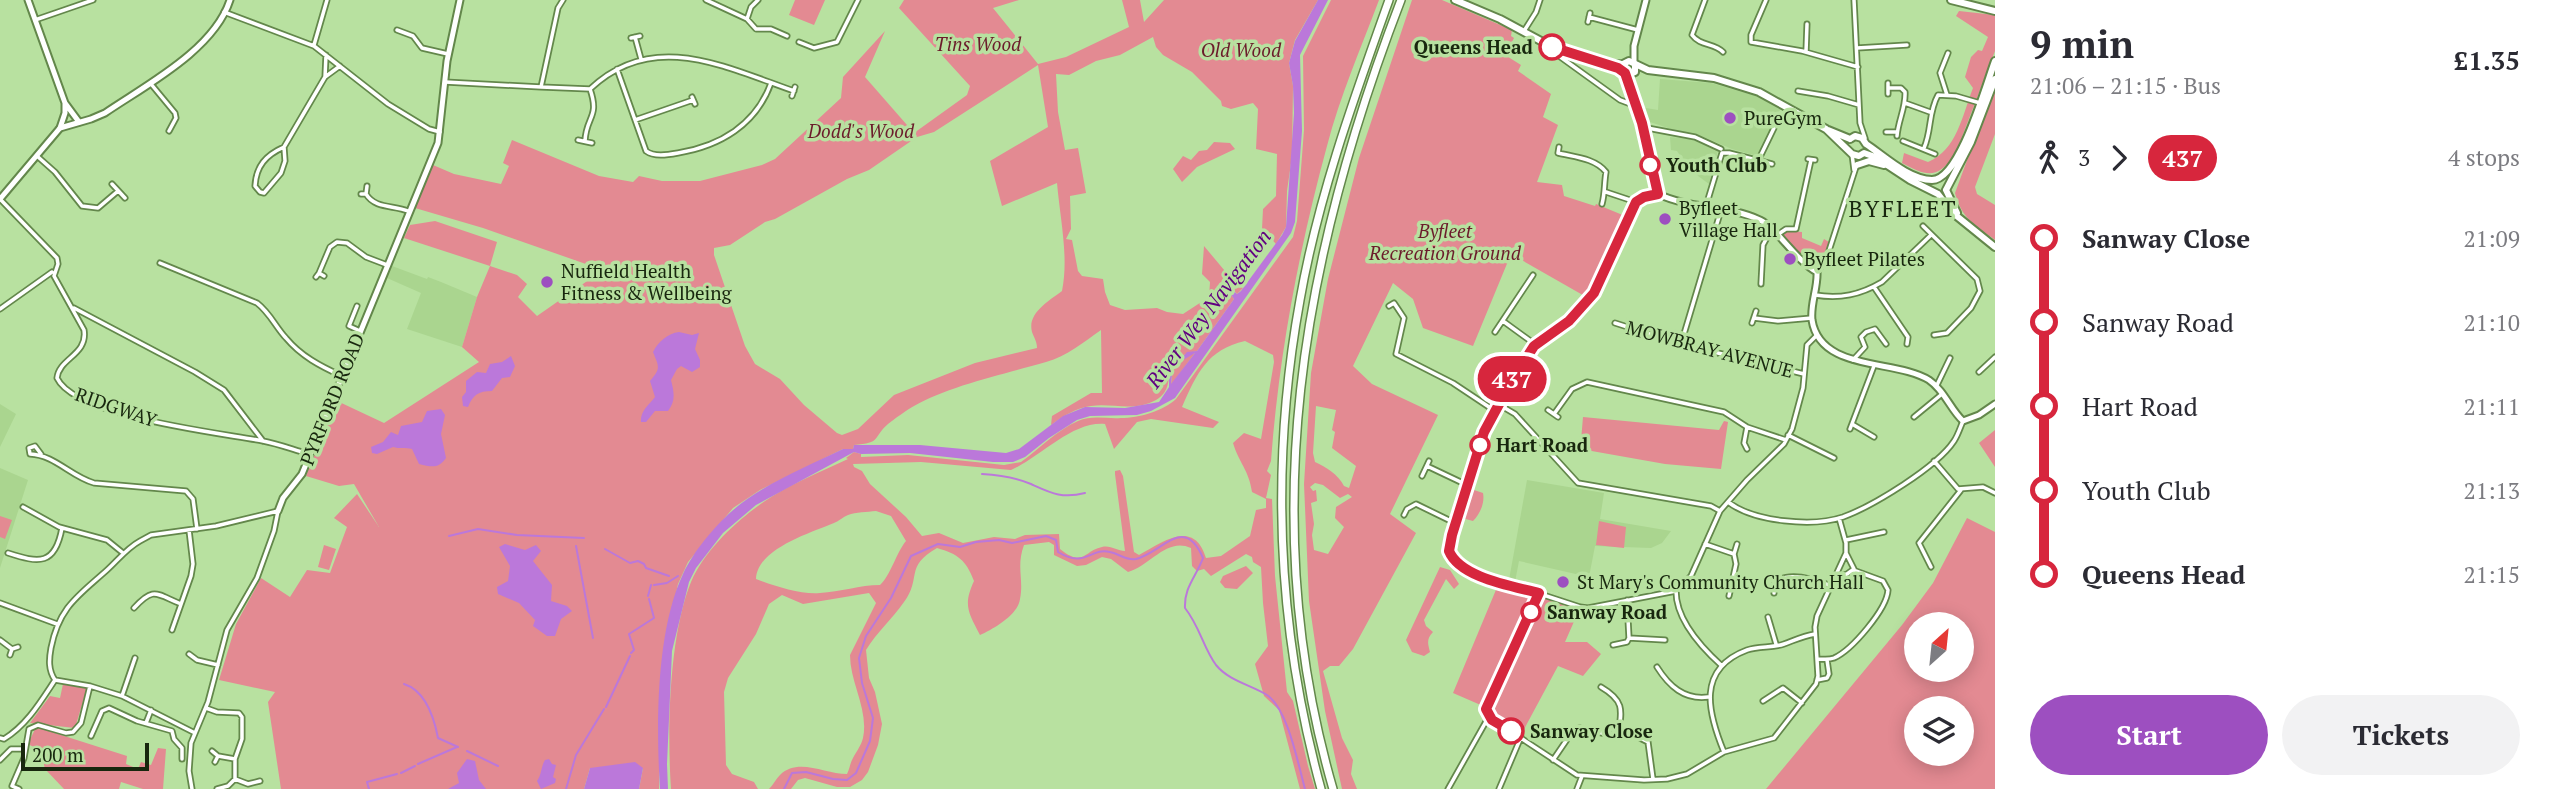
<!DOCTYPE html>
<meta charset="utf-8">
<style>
body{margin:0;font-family:"PT Serif",serif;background:#f2f2f3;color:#2b2b33;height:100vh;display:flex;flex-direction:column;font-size:26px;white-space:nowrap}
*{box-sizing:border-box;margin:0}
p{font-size:23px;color:#7c7c81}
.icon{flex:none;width:38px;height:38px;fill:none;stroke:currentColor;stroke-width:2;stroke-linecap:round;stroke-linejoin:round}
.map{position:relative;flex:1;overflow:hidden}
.side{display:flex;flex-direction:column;background:#fff;width:560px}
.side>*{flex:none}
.badge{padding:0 14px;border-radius:23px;font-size:24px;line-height:46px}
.needle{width:46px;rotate:27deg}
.fabs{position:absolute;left:1904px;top:612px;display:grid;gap:14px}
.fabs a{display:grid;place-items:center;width:70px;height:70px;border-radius:50%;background:#fff;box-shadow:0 4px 18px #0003;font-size:35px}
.scale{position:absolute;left:21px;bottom:18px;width:128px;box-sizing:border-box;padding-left:7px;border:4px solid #18270e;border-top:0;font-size:19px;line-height:24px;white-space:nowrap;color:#18270e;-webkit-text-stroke:5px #b8e1a0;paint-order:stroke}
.map>.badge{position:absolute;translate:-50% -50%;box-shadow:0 0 0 4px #fff}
.legs{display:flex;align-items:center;gap:10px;height:77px;padding:0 35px;font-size:23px}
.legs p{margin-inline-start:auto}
.summary{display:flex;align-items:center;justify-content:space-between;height:119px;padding:0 35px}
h1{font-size:38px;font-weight:600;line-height:52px}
.cta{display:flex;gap:14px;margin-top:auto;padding:14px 35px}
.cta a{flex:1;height:80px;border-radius:42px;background:#9d4fc0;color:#fff;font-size:28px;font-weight:600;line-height:80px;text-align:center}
.cta a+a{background:#f2f2f3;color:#2b2b33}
ul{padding:0 35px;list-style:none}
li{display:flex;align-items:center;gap:24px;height:84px;font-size:26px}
li i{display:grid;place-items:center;width:10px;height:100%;margin:0 9px;background:currentColor}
li i::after{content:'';width:18px;height:18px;margin:-9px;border:5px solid;border-radius:50%;background:#fff}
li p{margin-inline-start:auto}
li:first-child i{background:linear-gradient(#0000 50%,currentColor 0)}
li:last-child i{background:linear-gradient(currentColor 50%,#0000 0)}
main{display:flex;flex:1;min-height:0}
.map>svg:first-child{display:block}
</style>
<main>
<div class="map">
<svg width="1995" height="789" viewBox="0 0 1995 789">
<rect width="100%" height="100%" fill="#b8e1a0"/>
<!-- built -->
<path fill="#aad58f" d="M1660 79 1711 83 1756 96 1781 108 1757 156 1732 149 1694 133 1677 131 1644 120 1640 111 1646 108 1658 110Z
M1670 137 1691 139 1718 151 1709 184 1690 170 1677 151 1671 150Z
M392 266 427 279 428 277 441 282 477 297 462 347 407 329 421 293 387 278Z
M0 404 16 414 0 447Z
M0 468 28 480 0 568Z
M1527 480 1604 493 1600 519 1671 531 1662 543 1651 548 1595 546 1589 577 1519 561 1515 582 1509 580Z"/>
<!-- green -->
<path fill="#e38a92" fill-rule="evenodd" d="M795 0H825L814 25 789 15Z
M904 0H1019L993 8 1038 64 1066 57 1129 27 1122 0H1140L1144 22 1164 0H1318L1295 40 1289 63 1293 86 1292 156 1287 191 1286 227 1276 244 1262 229 1263 209 1276 196 1277 154 1256 149 1258 109 1253 103 1231 109 1222 106 1221 101 1192 72 1163 55 1156 47 1153 37 1120 55 1096 61 1069 75 1056 74 1058 112 1065 150 1078 148 1086 193 1070 196 1071 229 1066 239 1072 240 1078 271 1082 276 1103 279 1105 292 1110 305 1125 310 1157 308 1167 312 1183 314 1209 297 1210 282 1202 274 1204 246 1235 283 1243 288 1237 294 1233 290 1230 293 1234 299 1197 351C1154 360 1181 386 1156 400 1134 412 1113 403 1091 406 1076 408 1063 416 1051 425L1052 416 1091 393H1102L1101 330C1084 342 1067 356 1046 362 1008 373 948 386 914 406 908 409 893 420 888 424 872 438 882 443 854 445L853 449H843L760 490 733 508 688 562 678 584 663 655 659 719V789H639L643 768H590L584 789H281L268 702 275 692 219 680 236 624 261 578 290 597 307 570 330 573 347 527 334 518 357 494 379 527 354 484 339 486 306 476 335 400 384 423 479 362 462 347 477 297 490 266 404 238 410 225 435 221 497 242 490 266 517 275 527 284 518 297 537 316 603 270 483 228 415 208 433 165 454 174 501 184 509 166 503 163 512 140 599 176 633 182 639 176 662 181H700L762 165 775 159 841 98 843 77 885 31 865 77 914 133 967 95 970 86 899 8ZM1038 65 1048 127 990 161 1002 206 1057 183C1060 218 1069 257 1062 291 1049 301 1027 313 1032 332 1034 338 1037 341 1037 348L975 363 894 395 858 429 842 435 837 433 804 405 780 379 755 364 745 346 714 255V248L730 245 765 222 775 219 847 179 869 170 917 137 934 132Z
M1331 0H1379C1361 48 1340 96 1327 146 1299 249 1279 354 1271 461L1267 471 1271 475 1266 498 1272 499 1275 576 1287 692 1293 701 1308 766 1315 789H1300L1279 710 1264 696 1255 664 1268 646 1263 603 1261 567 1253 562 1252 557 1246 554 1211 576 1204 569 1197 571 1192 566 1191 548C1167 537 1151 565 1128 572L1111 559 1102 557 1086 565 1077 566 1054 555V545L1049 542 1024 545C1016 567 1024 579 1020 599 1018 615 993 629 980 635 968 612 963 605 974 581 966 560 958 554 937 548 904 567 922 578 904 602 892 619 877 632 866 650L869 678 875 692 882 724 878 745 868 772 862 780 850 787H837L805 778 798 780 791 789H769C773 785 776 779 780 775 798 757 825 774 847 774 850 768 850 763 853 758 856 752 861 746 863 738 869 710 850 683 850 655L876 603 869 593 803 604 782 595 769 604 756 634 728 678 724 692 726 765 732 774 754 782 758 789H671C667 730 669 636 691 582 704 552 732 525 758 506 785 486 818 473 848 459L846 458 854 452 861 454V457L908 455 1004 465 1021 462C1039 449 1057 430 1078 421 1092 415 1106 419 1121 418 1139 418 1163 411 1176 399L1293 237 1297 221 1304 130 1303 56ZM1245 341 1273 355 1274 362 1261 439 1244 433 1233 443C1239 463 1249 470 1252 492L1266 499V508L1256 510 1250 536 1221 556 1206 558C1194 518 1162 542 1139 555L1134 552 1123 476 1120 470 1115 471V474L1125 551C1117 551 1111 545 1102 547 1083 551 1084 568 1060 549L1059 534 1025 535 1015 539 994 537 963 543 939 533 922 536 906 517 870 484 862 471 854 467 853 464 921 462 1011 470C1041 457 1072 421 1105 424L1114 449 1137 422 1151 419 1213 428 1219 422 1182 407C1197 373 1207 350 1245 341ZM876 511 891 516 906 541C896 553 891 575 880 585 860 585 840 592 820 593 802 595 774 586 756 579 757 549 810 533 834 523 839 521 843 517 848 515 856 512 867 512 876 511Z
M1412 0H1442L1512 30 1511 36 1514 38 1505 55 1521 65 1518 71 1551 94 1543 117 1558 125 1537 182 1562 185 1564 196 1595 206 1596 204 1625 216 1599 280 1588 298 1511 254 1473 346 1423 328 1413 299 1393 283 1353 366 1372 384 1438 415 1390 514 1416 533 1353 649 1339 666H1330L1323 671 1342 738 1353 760 1351 774 1357 789H1342L1325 711 1309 601 1304 484 1311 373 1328 279 1359 158ZM1316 406 1336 410 1332 430 1335 432 1332 448 1356 466 1349 488 1344 486C1338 474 1326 467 1315 462L1313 453ZM1315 483 1323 485 1340 498 1348 494 1352 497 1336 507 1335 518 1344 527 1328 554 1314 550 1312 535 1314 524 1311 503 1317 501 1316 490 1313 491 1310 487Z
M1959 11 1995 15V51L1955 155C1936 180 1927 176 1902 163L1904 153 1928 162C1957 150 1962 116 1973 88L1965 77 1971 57 1978 50 1982 51 1988 37 1956 16Z
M1995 84V134L1975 187 1977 194 1995 205V240C1974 224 1962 219 1955 193Z
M1214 142 1230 143 1235 149 1197 167 1182 182 1173 169 1183 156 1191 160 1199 151 1207 150Z
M1788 231 1802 232V238L1821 246 1824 239 1829 242 1822 262 1813 264 1802 259 1783 237 1784 232Z
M1195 353 1171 385 1173 366 1188 355Z
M1583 417 1719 430 1724 421 1728 422 1721 469 1665 464 1586 450 1581 441Z
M1995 430V467L1979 443Z
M1471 489 1483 493C1485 503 1480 514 1473 521L1462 518Z
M0 516 12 520 5 539 0 537Z
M1967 518 1995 532V789H1766L1902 625 1933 583ZM1916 625H1962V670H1916ZM1916 709H1962V754H1916Z
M1599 521 1626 527 1624 548 1596 545Z
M324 545 336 549 329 570 318 567Z
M1246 566 1253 573 1237 589 1225 588 1220 582 1223 576Z
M1440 567 1450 570 1459 584 1454 589 1446 579 1424 620 1426 626 1433 632C1426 639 1428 644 1430 652L1424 656 1412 652 1406 640Z
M1498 585 1533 595 1493 689 1483 706 1453 693Z
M1540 598C1554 600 1570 603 1576 617L1565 642H1587L1601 654 1583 676 1558 666 1523 731 1491 713 1492 706Z
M63 684 87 688 75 728 30 723 50 696 60 698Z
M36 727 127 756 126 764 138 769 141 762 151 765 158 748 166 749 163 789H143L121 782 119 789H64L45 769 41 751 28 744Z"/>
<!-- water -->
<path fill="#bb78da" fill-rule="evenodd" d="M1318 0H1328L1300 55 1302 131 1295 222 1291 233 1175 398 1151 411 1137 415 1090 416 1077 420 1049 438 1025 457 1013 462H993L910 453 861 454 854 452 756 505 723 533 696 568 689 582 672 651 667 764 668 789H660C656 726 656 631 683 574 693 552 714 527 732 511 763 484 806 467 843 449H853L854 445H920L1006 453 1019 449 1063 416 1085 407 1125 408 1159 402 1169 387V378L1173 364 1181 359 1187 352 1197 351 1234 299 1230 293 1232 290 1237 294 1241 291 1282 235 1286 227 1294 113 1293 86 1289 63 1295 41ZM1195 353 1171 384 1173 366Z
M679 332 692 335 699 333 695 349 700 360V367L692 372 681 366 677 369 671 380C674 392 676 401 668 411H655L646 422H641C640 411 649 405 655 397L650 381C661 368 659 367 653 352 658 342 668 333 679 332Z
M511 356 515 366 510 377 502 378 492 391C478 391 473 395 468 407L463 406 462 397 466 392V381L477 372 486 373 490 364 502 362Z
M441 409 445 415 441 434 446 458C438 469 432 467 419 464L412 449C406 447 399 449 393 447L377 454 372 453 371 447 383 442 391 432 398 435 401 426 422 422 427 411Z
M505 544 525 550 536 545 541 551 533 561 552 585 551 601 567 606 572 611 561 619 555 636H547L533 626 535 620 519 603 498 594 497 587 508 581 510 566 499 547Z
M467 759 475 761 479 780 486 789H448L459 783 457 773Z
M549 759 552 764 556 765 553 777 556 779 555 783 541 789 537 781C542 774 541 766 545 760Z
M635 762 643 768 639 789H584L590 768Z"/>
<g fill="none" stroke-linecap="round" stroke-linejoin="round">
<!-- stream -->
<path stroke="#bb78da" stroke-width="2" d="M982 474C998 475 1017 478 1031 484 1051 493 1062 499 1085 493
M449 536 478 529 517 535 584 538
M576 546 593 638
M605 549 630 563 638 561 644 564 646 568 669 576
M654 585 667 583 678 576
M648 596 651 585
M631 653 634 650 629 634 654 618 649 599
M404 684C426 691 434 717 438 738L458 747
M606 707 630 656
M467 751 498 766
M418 764 457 747
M401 773 415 766
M369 789 367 782 397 774
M566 789 576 755 604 709
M784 789 792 773 806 772 833 779 847 780 856 773 870 741 873 718 862 683 859 658 866 636 891 598 911 556 938 544 960 547 976 542 999 540 1012 543 1046 536 1056 540 1058 552C1086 569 1090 547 1110 552 1120 554 1126 561 1136 559 1163 552 1184 514 1203 558 1196 577 1184 587 1185 608 1200 627 1203 647 1216 665 1229 681 1251 685 1267 695 1288 709 1298 764 1305 789"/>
<defs>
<path id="minor" d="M706 0 747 19 751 7 758 0
M1705 0 1692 35C1700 46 1714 43 1723 52
M1766 0 1751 35V42L1802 51 1858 67
M1854 0 1860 123 1865 138
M224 12 314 46 388 104 429 129 440 132
M1589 17 1638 30
M747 19 756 29H771L787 36
M35 20 93 0
M1588 22 1590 13
M397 30 413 36 422 48 448 54
M1524 31 1536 12 1540 0
M635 37 641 59
M631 38 640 36
M799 42 814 48 837 42 858 0
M314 45 327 0
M1857 48 1907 45
M1806 52 1807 24
M1559 56 1620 100 1628 103 1633 102
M617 69 646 151C654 157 667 155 678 153 720 146 756 125 771 83
M325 77 326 55
M445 82 541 87 558 8 563 0
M151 84 175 113 176 118 169 131
M541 87 590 89
M1888 88H1901L1905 92C1906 107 1898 121 1897 136
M590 89C653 29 725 67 794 91
M1798 91 1828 96 1859 105
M1888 94V83
M1947 95 1940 73 1948 53
M792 96 795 87
M692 97 695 104
M1905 103 1930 112
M635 120 693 100
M1642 127 1695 137 1721 149
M1886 132H1897
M578 140 592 143
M585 141C586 116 600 118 590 89
M1903 141 1935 154
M284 147C266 155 256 166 255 186L260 192 264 193 281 173 285 161 284 147 325 77 340 66
M1559 147 1558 153C1574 157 1595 158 1606 172 1604 184 1605 193 1602 204
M1924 148C1932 130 1928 113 1938 95L1956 96 1980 103
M1852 154 1854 170
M37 156 55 172 82 206 98 208 118 191
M1808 159 1815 160
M1758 161 1774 128
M112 184 125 198
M1606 192 1636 202
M361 194H366L367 186
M366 194C375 209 394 205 408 211
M1658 194 1637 200 1594 293 1569 321 1534 347 1521 363 1498 404 1484 432 1449 546V551L1454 560 1473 572 1580 607 1588 608 1676 591 1691 576 1720 511 1747 480 1784 444 1792 429 1803 388 1807 345 1817 335
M0 199 57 258 58 264 54 276 84 330C88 355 59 358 57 378 75 417 222 433 263 441 279 444 294 450 309 454
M1706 206 1722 153H1729L1772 164
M1923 226 1977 279 1980 291 1971 308 1947 333 1934 335
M1777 235 1786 229H1796L1811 160
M160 263 257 303C270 313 275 326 286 338 301 356 320 366 342 376
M1818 271 1826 260 1857 164
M319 273 330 247 337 242 347 243 366 257 387 265
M316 277 319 273 324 276
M1761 284 1763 245 1771 230
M1874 287 1908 337 1907 344
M1815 295C1840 299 1860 295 1882 282L1931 235
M357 306 349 326 360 331
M1389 306 1394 303 1404 318 1396 354 1453 383 1495 411
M74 308 195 372 224 390 263 441
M0 309 52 272
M1754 318 1778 321 1812 318
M1503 321 1536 345
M1615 323 1681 344 1804 374
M1752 323 1756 311
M1495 332 1533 275
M1681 344 1721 210
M1853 360 1865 347 1861 337 1866 332 1875 329 1886 344
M1979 372 1995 357
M1937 385 1950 358
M1498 404 1515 414 1578 483 1711 506 1720 511
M1548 410 1558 417
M1554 414 1572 389 1587 382 1724 412 1747 427 1786 440
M1914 417 1942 394
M1852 424 1874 437
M1747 427 1744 443 1747 449
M1850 429 1874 366
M1788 435 1834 458
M41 454 35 446 29 448 30 454C55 455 70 476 94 483L186 491 193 499 197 529
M1934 461 1958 489 1983 487 1995 493
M1427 466 1467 485
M1422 476 1429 461
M1728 502C1754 522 1813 527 1843 517 1873 506 1937 467 1954 441 1958 435 1960 428 1963 421
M23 507 59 527 107 540 123 553
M1404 515 1407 509 1416 504 1455 523
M1846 540 1884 532
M1705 544 1734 554
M8 553C39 563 55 566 62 528
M1931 567 1919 543 1961 490
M1834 578 1847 574 1854 569 1846 553
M1676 591C1676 620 1702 648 1722 666
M1774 593 1775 582C1790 571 1814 579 1829 585
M1539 594 1488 704 1486 709 1489 717 1577 775 1644 780 1667 779 1687 774 1724 752 1774 738 1816 684 1818 676 1815 627 1817 616 1846 553V543L1839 518
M1729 596 1736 564 1734 554 1737 544
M0 603 57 624
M134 608C154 586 156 594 181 604
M1768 617 1776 644
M172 630 191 576 193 564 189 530
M1629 638 1665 640
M0 640 12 649
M1613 645 1627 642 1629 638 1627 600
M189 654 197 660 218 665
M10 655 12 649 18 647
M1818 659C1824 659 1829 660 1834 658 1852 650 1887 609 1888 590L1883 581 1853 570
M1657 667C1669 686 1684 700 1708 697
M1817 680 1827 678 1829 674 1827 660
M1601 687C1625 701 1622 710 1618 736
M122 696 135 658
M1763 701 1783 688 1802 703
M206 708 217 712 239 713 242 717V739L235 759V779
M146 723 151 710
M91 736 102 711 109 708 137 721 172 731 174 739 182 748V759
M0 738 4 739C27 725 41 701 55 680
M212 751 218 756 215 762
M1724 752C1708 713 1696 669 1747 650 1759 646 1773 648 1784 644 1795 640 1803 636 1815 634
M218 756 235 759
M0 760 11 749H24
M1553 760 1568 738 1579 728 1611 735 1636 736 1648 742 1653 779
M19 789 12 786 24 758 29 729 38 725 66 733 73 732 81 723 90 686
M192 789 189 771 191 743 208 702 227 630 257 578 274 531 278 511 216 526 151 535 140 541C127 548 118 560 107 570 78 596 59 607 51 648 49 659 48 670 55 680L90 686 122 696 195 733
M217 789 228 786 235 779 248 784 260 781
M1448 789 1488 718
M1499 789 1521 737
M1577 789 1582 776"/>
<path id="tertiary" d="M28 0 65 103V113L60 128
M1634 64V46L1646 0
M1625 73 1642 123 1658 194C1690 209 1728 205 1760 220 1778 229 1795 260 1817 272 1818 288 1810 304 1812 320 1820 372 1896 359 1929 380 1945 391 1950 409 1963 421L1979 415 1995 404
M65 103 79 122
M278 511 283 498 302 474 438 143 447 61 460 0"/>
<path id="secondary" d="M0 199 60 128 91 119 105 113C146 85 214 50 230 0"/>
<path id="primary" d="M1455 0 1500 19 1552 47 1623 71
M1951 0 1995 11
M1608 65 1623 64 1629 61 1648 70 1714 78 1759 92 1826 129 1852 154 1859 156 1864 153 1875 157 1910 180 1938 194 1953 213 1995 247
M1623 70 1625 73 1630 74 1635 72V66
M1828 130 1850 139
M1850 139 1855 136 1862 138 1866 144C1884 156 1909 180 1932 180 1960 180 1986 85 1995 61
M1857 165 1869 161 1884 165
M1946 190 1971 142 1995 79
M1946 190 1957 213"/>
<path id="motorway" d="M1321 789C1277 628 1270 464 1300 300 1318 197 1354 98 1389 0
M1333 789C1255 519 1302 257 1401 0"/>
</defs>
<!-- minor casing -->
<use href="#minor" stroke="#63874b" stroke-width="7"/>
<!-- tertiary casing -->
<use href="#tertiary" stroke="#63874b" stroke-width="9"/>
<!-- secondary casing -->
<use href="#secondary" stroke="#63874b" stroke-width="9"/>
<!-- primary casing -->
<use href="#primary" stroke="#63874b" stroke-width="10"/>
<!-- motorway casing -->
<use href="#motorway" stroke="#63874b" stroke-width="10"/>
<!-- minor -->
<use href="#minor" stroke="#fff" stroke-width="3.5"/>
<!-- tertiary -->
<use href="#tertiary" stroke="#fff" stroke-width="5"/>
<!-- secondary -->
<use href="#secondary" stroke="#fff" stroke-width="5"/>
<!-- primary -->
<use href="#primary" stroke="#fff" stroke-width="6"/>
<!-- motorway -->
<use href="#motorway" stroke="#fff" stroke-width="7"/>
</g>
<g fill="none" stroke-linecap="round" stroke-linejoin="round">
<defs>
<path id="line-1" d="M1511 731 1492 720 1486 709 1539 593C1513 586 1460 578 1449 551L1452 535 1484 432 1511 382 1534 346 1569 321 1594 293 1636 202 1644 197 1658 194 1642 123 1625 73 1618 68 1552 47"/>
</defs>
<!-- line-1 casing -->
<use href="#line-1" stroke="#fff" stroke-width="16"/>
<!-- line-1 -->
<use href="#line-1" stroke="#d7263d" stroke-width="10"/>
</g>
<!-- markers -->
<g fill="#fff" stroke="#d7263d" stroke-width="3.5">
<circle cx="1552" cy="47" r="12"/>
<circle cx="1650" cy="165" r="9"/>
<circle cx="1480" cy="445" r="9"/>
<circle cx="1531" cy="612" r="9"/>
<circle cx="1511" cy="731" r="12"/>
</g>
<g fill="#9d4fc0" stroke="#b8e1a0" stroke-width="2.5">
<circle cx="1730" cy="118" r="7"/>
<circle cx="1665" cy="219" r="7"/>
<circle cx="1790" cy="259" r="7"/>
<circle cx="547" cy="282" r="7"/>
<circle cx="1563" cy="582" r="7"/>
</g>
<g text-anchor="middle" stroke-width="7" stroke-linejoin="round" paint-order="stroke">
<!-- park labels -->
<g font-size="19" font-style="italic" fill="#6b1c2b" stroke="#b8e1a0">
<text x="978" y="51">Tins Wood</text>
<text x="1241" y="57">Old Wood</text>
<text x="861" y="138">Dodd's Wood</text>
<text x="1445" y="238">Byfleet<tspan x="1445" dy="22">Recreation Ground</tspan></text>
</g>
<!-- stop labels -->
<g font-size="19" font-weight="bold" fill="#18270e" stroke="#b8e1a0" text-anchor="start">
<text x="1533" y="54" text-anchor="end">Queens Head</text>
<text x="1666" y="172">Youth Club</text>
<text x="1496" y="452">Hart Road</text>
<text x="1547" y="619">Sanway Road</text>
<text x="1530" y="738">Sanway Close</text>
</g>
<!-- poi labels -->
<g font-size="19" fill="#18270e" stroke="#b8e1a0" text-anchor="start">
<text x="1744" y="125">PureGym</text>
<text x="1679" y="215">Byfleet<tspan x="1679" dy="22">Village Hall</tspan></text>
<text x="1804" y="266">Byfleet Pilates</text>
<text x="561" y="278">Nuffield Health<tspan x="561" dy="22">Fitness &amp; Wellbeing</tspan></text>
<text x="1577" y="589">St Mary's Community Church Hall</text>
</g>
<!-- street labels -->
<g font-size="19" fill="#18270e" stroke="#b8e1a0">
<text transform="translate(1710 349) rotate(15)" y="7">MOWBRAY AVENUE</text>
<text transform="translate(332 399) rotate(-68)" y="7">PYRFORD ROAD</text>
<text transform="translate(116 407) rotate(19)" y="7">RIDGWAY</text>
</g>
<!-- water labels -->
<g font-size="21" font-style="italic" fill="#610081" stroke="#b8e1a0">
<text transform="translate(1209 309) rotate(-53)" y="7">River Wey Navigation</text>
</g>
<!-- quarter labels -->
<g font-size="23" letter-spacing="2" fill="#18270e" stroke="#b8e1a0">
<text x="1903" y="217">BYFLEET</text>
</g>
</g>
</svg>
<div class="fabs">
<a><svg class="needle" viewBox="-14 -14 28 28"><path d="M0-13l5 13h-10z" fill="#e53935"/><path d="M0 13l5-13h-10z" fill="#7c7c81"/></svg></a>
<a><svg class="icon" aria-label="layers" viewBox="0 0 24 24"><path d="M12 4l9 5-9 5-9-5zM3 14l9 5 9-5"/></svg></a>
</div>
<div class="scale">200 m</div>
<b class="badge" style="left:1512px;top:379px;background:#d7263d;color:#fff">437</b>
</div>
<section class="side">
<div class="summary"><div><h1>9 min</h1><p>21:06 – 21:15 · Bus</p></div><b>£1.35</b></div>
<div class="legs"><svg class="icon" aria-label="walk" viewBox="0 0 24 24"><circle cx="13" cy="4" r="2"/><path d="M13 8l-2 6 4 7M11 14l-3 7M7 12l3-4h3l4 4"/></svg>3<svg class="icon" aria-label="forward" viewBox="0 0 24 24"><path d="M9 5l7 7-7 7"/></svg><b class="badge" style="background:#d7263d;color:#fff">437</b><p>4 stops</p></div>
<ul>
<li><i style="color:#d7263d"></i><b>Sanway Close</b><p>21:09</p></li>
<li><i style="color:#d7263d"></i><span>Sanway Road</span><p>21:10</p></li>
<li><i style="color:#d7263d"></i><span>Hart Road</span><p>21:11</p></li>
<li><i style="color:#d7263d"></i><span>Youth Club</span><p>21:13</p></li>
<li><i style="color:#d7263d"></i><b>Queens Head</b><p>21:15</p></li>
</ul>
<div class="cta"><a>Start</a><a>Tickets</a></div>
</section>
</main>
